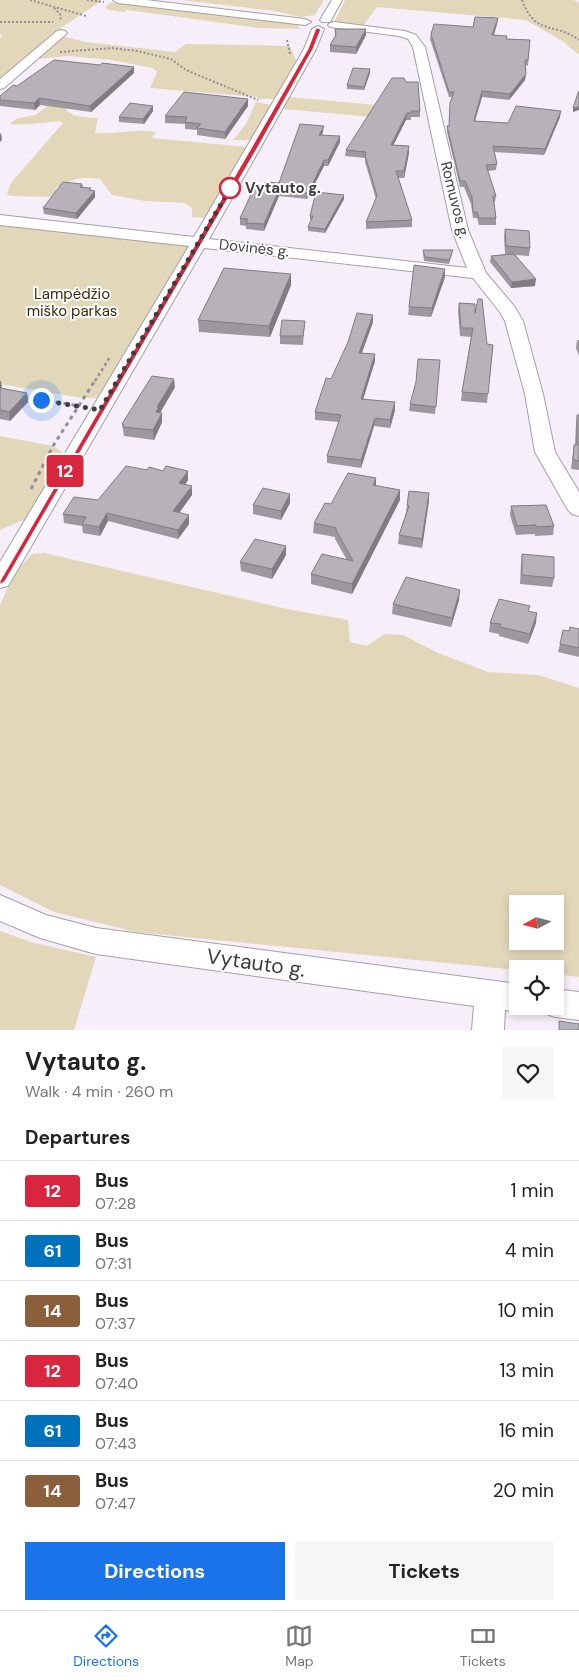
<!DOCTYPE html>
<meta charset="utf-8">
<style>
body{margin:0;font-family:"DM Sans",sans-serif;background:#f6f6f6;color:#222;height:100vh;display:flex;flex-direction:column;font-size:19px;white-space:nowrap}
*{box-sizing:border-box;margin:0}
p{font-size:16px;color:#767676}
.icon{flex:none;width:28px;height:28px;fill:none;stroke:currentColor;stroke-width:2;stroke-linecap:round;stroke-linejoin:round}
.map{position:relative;height:1030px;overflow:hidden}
.panel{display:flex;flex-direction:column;background:#fff;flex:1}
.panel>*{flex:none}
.badge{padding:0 10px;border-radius:4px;font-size:18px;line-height:32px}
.needle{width:32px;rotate:263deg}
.controls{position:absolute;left:509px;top:895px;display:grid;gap:10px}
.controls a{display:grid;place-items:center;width:55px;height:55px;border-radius:0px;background:#fff;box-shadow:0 2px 8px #0003;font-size:25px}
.you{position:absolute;width:25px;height:25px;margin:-12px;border:4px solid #fff;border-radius:50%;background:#1a73e8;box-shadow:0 0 0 8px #1a73e833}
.map>.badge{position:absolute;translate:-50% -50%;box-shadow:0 0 0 2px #fff}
h2{padding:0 25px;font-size:19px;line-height:45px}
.round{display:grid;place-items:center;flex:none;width:52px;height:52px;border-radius:0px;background:#f6f6f6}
.overview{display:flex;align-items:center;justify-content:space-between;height:85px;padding:0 25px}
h1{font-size:24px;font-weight:700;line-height:38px}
.action{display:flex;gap:10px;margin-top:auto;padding:10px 25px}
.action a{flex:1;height:58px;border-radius:0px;background:#1a73e8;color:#fff;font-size:20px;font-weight:700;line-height:58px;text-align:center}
.action a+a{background:#f6f6f6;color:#222}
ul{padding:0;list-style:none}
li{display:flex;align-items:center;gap:15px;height:60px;padding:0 25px;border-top:1px solid #e0e0e0}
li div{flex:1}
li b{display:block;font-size:19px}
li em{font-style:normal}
li .badge{min-width:55px;font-weight:700;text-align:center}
.dock{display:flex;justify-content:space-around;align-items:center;height:70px;border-top:1px solid #e0e0e0;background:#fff;font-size:14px;color:#767676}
.dock a{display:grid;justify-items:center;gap:2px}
.dock .active{color:#1a73e8}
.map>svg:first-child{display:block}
</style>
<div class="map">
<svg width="579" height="1030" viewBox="0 0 579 1030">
<rect width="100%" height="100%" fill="#f6eff9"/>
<!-- green -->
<path fill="#e2d7b9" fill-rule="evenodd" d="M0 0H100L101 1 58 30 0 78V38L3 37 0 34Z
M181 0H324L315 15 300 17 275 11Z
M345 0H574L579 3V55L564 42 526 20 377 7 363 26 336 23 335 20Z
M119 2 296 24 301 29 259 28 127 10 124 12 109 10 105 8 109 3Z
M65 37 86 42 175 52 186 44 290 46 296 60 275 99H257V97L150 88 157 72 153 68 111 60 68 56 38 59 59 39Z
M289 97 388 106 384 118 283 109Z
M256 102 272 105 254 140H233L246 124Z
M71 103 66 110C74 118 87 117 98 118L95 133C117 135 134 128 156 132L152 138 247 147 206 218 192 217V208L185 203 145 201 112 195 100 179C77 176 74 179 55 188L59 194 56 197 11 196 7 194 11 183 63 123 60 121C43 122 27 126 10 124L16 119 35 115 51 104Z
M0 223 185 244 189 246 98 398H82L0 384Z
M0 436 53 446 66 455 28 518 0 530Z
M44 553 287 609 348 620 350 642 366 646 385 634 403 635 438 653 488 672 538 675 579 688V977L555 974V969L517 970 136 932 54 912 0 885V605L16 571 32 554ZM518 904H555V941H518Z
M0 931 34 943 96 957 74 1030H0Z"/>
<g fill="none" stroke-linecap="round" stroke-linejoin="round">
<defs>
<path id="minor" d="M113 0H146L305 19 311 22 305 25 118 3Z
M332 0H342L330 22H322L320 20Z
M334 22 405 31 416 35 425 47 468 230 486 273 514 306 523 321 543 394 555 452 579 492V516L572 514 568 510 535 452 525 394 505 321 500 312 473 278 204 248 11 581 8 586 0 588V562L189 246 0 225V215L194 237 304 49 312 29 318 26 324 29 316 49 209 239 467 268 452 230 413 47 408 39 399 36 330 27 328 25 330 23Z
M61 30 65 31 67 33 65 35 4 88 0 89V79L57 31Z
M0 895 46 915 96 928 518 984V1006H530L518 1012 505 1010 504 1030H472L474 1006 96 954 40 938 0 921Z
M555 989 579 992V1020L555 1017 544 1013 541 1006H555Z"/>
</defs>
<!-- minor casing -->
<use href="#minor" stroke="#a59fa8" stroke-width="2"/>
<!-- path-far2 -->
<path stroke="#938f96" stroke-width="2" stroke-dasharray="2 2" stroke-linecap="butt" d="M30 0 86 16
M87 0 104 2
M522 0C536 37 553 21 579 40
M54 8 60 14 61 21
M0 22H53
M287 40 290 54
M60 52 112 48 137 51 171 59 186 70 258 100"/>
<!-- path-far1 -->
<path stroke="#938f96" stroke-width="2.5" stroke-dasharray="3 3" stroke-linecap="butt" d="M95 381 110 357"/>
<!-- path -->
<path stroke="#938f96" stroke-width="3" stroke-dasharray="4 4" stroke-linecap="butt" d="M24 397 80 406
M31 489 53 446 96 379"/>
<!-- minor -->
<use href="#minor" fill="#fff" fill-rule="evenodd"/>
</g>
<!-- wall -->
<path fill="#9d98a0" d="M498 18 497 24 494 35 506 39 530 40 528 66 526 65 525 80 509 100 482 97 475 121 508 123 560 117 544 155 494 152 497 164 496 170 488 171 496 196 495 202H494L496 218V225H479L477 218H473L471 204 464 187H460L447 132V126H449L452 97H449L430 39 431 34 473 27Z
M335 29H366V35L356 54 330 52V45L335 37Z
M100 65 134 67V73L91 112 40 105 35 110 0 106V100L17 86Z
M370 73 364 90 347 89V85Z
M406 82 420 111V117H411V120H406L393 145 409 146V153L404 178H398L412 220V227L366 229V222L376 199 365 162V158L345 156 346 150Z
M248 99V106L225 139 197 135V130L185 129V124L165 123V116Z
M153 106V111L144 124 119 122V117Z
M323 132 322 135 340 142 328 166H324L307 199 279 196 264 231 246 229V226L240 225V218L279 183Z
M82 184 83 187 91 190 95 197 77 219 44 214 43 208Z
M344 199 325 233 308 231V227L311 220H310V216Z
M505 229 530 248 529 256 516 255 535 286 511 288 490 262 491 256 505 254 504 237Z
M423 250 452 254 449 264 424 261 423 254Z
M445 277 431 317 408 315 409 307Z
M291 285 270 337 199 332 198 320Z
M459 303 475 313 487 344 493 345 487 403 461 401 462 392 471 337 460 336 458 311Z
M305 321 303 345 280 344V336Z
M373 322 362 353 375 361 363 399 395 410 390 428 374 426 361 468 327 463V456L339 422 315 420V412L331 379Z
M577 340H579V356L576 348Z
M440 360 435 414 409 411 410 404Z
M0 380 2 388 27 393 28 402 10 421 0 419Z
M175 387 160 413 162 422 154 440 124 436 122 424Z
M577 415H579V470L571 469 574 445H575L576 424Z
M188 480 185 485 192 495 179 513 189 524 178 539 108 521 100 536 83 533 82 526 64 523 63 514 98 500Z
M376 486 400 500 352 594 311 584V574L347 560 335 539V537L313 533 314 523 331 504Z
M429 493 422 548 398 544 399 535 406 513 407 505Z
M290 503 281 520 253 514V505Z
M511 506 554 526 553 535 535 536V534L516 535 510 515Z
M286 546V555L272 579 241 571 240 562Z
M522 554 554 578 552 587 520 584 521 563Z
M459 600 451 627 392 614 393 604Z
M529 611 536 623 528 644 499 636V634L489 632 490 623Z
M579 629V657L558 652 560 644Z"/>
<!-- shaded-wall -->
<path fill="#807c82" d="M498 18 497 24 492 40V35Z
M366 29V35L356 54V47Z
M134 67V73L91 112 90 106Z
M370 69V73L364 90V87Z
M526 74 525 80 509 100 510 94Z
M482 91V97L473 127 474 121Z
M39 98 40 105 35 110 34 103Z
M248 99V106L225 139V132Z
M153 106V111L144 124 143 119Z
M579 107V110L573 112V108Z
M561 111 560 117 544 155 545 149Z
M407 113 406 120 390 152 391 145Z
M324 126 323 132 319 141V135Z
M1 133 2 140 0 142V134Z
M340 136V142L328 166V160Z
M409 146V153L404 178V171Z
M324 160V166L307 199 308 193Z
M279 190V196L264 231V224Z
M95 191V197L77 219 76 213Z
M344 195V199L325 233V229Z
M445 269V277L431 317 432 308Z
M291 274V285L270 337 269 326Z
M536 279 535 286 511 288 512 282Z
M373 315V322L359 360V353Z
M375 354V361L361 406V399Z
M174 379 175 387 160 413 156 412 157 407Z
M0 381H1L2 389 0 391Z
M27 393 28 402 10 421 9 412Z
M395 402V410L390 428V420Z
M162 413V422L154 440 153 430Z
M375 418 374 426 361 468V460Z
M188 471V480L180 492 179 483Z
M376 478V487L373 485Z
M192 486V495L174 520 173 511Z
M400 490V500L352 594V584Z
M429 493V502L422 548V539Z
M290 494V503L281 520V511Z
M107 513 108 521 100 536 99 527Z
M189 515V524L178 539V530Z
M286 546V555L272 579V569Z
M460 590 459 600 451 627 452 618Z
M537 613 536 623 528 644 530 634Z"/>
<!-- building -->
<path fill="#b7b1ba" stroke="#807c82" d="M475 17 498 18 492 35 507 36 506 39 530 40 528 60H525L526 74 510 94 482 91 474 121 508 123 516 106 561 111 545 149 493 146 497 164 486 165 496 196H493L496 218H479L477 212H473L472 197 465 181H460L447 126H449L450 103 454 92H449L431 34 434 24 473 27Z
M335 29H366L356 47 330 45 336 35Z
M54 60 100 65 102 63 134 67 90 106 39 98 34 103 0 100V96L13 85 17 86Z
M353 68 370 69 364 87 347 85Z
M392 78H404L406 82H418L420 111H411V113H407L391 145 409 146 404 171H396L412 220 366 222 377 196 365 155 366 152 346 150Z
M579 91V107L573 108 578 93Z
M184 92 248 99 225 132 197 128 201 124 185 122 187 117 165 116Z
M130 103 153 106 143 119 119 117Z
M300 124 324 126 319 135 340 136 328 160H324L308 193 279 190 264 224 246 223 248 219 240 218 255 186 264 184 265 182 279 183Z
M63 182 82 184 80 187 91 188 89 190 95 191 76 213 43 208Z
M316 192 344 195 325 229 308 227 313 216H310Z
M505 229 529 231 530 248 506 246Z
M423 250H453L449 260 425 257Z
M514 254 536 279 512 282 491 256Z
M414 265 445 269 432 308 409 307Z
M224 268 291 274 269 326 198 320Z
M478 299H482L487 344 493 345 488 394 462 392 473 328H461L459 303 475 304V313Z
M357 313 373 315 359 353 375 354 361 399 395 402 390 420 375 418 361 460 327 456 341 415 315 412 326 378 331 379 348 342Z
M282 320 305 321 303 336H280Z
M418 359 440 360 436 407 410 404 416 382Z
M152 376 174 379 157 407H159L156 412 162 413 153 430 123 427 124 425 122 424Z
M0 388 27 393 9 412 0 410Z
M577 415H579V461L573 460 574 445H577Z
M126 466 147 470 149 467 163 471 166 466 188 471 179 483 192 486 173 511 189 515 178 530 107 513 99 527 82 524 86 517 63 514 74 497 98 500Z
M348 473 376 478 373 485 400 490 352 584 311 574 322 554 353 561 336 530V528L314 523 325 503 331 504Z
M263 488 290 494 281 511 253 505Z
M409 491 429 493 422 539 399 535 409 506 407 505Z
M546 505 554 526 536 527V525L517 526 511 506Z
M255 539 286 546 272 569 240 562Z
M522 554 554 557V578L522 575Z
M406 577 460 590 452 618 393 604Z
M499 599 530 606 528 611 537 613 530 634 500 627 501 624 490 623Z
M570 627 579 629V648L560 644 563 630 569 631Z
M559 1021 579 1024V1030H559Z"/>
<!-- line -->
<path fill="#d7263d" stroke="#fff" d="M316 28 321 29 313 49 259 145 5 581 0 585V581L253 145 308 49Z"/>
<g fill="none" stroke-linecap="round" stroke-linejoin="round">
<!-- walk -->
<path stroke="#3e3c40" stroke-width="5" stroke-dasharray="0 9" d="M41 400 100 410 234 182 230 188"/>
</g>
<!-- markers -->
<circle fill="#fff" stroke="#d7263d" stroke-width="2.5" cx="230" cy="188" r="10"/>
<g text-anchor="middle" stroke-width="4" stroke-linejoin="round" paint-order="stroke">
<!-- far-stop labels -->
<g font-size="15" font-weight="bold" fill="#3e3c40" stroke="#fff" text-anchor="start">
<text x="245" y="193">Vytauto g.</text>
</g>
<!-- far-street labels -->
<g font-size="15" fill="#3e3c40" stroke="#fff">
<text transform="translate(455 200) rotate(76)" y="5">Romuvos g.</text>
<text transform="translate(254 248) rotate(6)" y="5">Dovinės g.</text>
</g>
<!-- far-park labels -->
<g font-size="15" fill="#372c0d" stroke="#fff">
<text x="72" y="299">Lampėdžio<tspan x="72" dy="17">miško parkas</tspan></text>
</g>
<!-- near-street labels -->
<g font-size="21" fill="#3e3c40" stroke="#fff">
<text transform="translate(256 963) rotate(8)" y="7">Vytauto g.</text>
</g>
</g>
</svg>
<div class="controls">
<a><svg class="needle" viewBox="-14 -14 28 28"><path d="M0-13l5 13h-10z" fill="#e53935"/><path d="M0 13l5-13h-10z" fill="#767676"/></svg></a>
<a><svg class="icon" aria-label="locate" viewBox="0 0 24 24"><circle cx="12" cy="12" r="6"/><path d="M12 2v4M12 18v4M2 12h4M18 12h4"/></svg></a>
</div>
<div class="you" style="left:41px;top:400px"></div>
<b class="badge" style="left:65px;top:471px;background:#d7263d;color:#fff">12</b>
</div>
<section class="panel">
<div class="overview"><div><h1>Vytauto g.</h1><p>Walk · 4 min · 260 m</p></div><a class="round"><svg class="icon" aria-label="heart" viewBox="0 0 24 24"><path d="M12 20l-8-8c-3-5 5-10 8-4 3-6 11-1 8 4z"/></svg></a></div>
<h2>Departures</h2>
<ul>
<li><span class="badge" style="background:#d7263d;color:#fff">12</span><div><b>Bus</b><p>07:28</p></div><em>1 min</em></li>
<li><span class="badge" style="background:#0072bc;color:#fff">61</span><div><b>Bus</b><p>07:31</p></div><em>4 min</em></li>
<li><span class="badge" style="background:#8b5e3c;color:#fff">14</span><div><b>Bus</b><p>07:37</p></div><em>10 min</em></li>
<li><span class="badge" style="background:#d7263d;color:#fff">12</span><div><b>Bus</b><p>07:40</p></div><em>13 min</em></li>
<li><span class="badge" style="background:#0072bc;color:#fff">61</span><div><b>Bus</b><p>07:43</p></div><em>16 min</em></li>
<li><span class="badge" style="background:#8b5e3c;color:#fff">14</span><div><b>Bus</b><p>07:47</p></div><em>20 min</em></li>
</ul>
<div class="action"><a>Directions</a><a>Tickets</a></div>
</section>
<nav class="dock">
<a class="active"><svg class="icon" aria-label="directions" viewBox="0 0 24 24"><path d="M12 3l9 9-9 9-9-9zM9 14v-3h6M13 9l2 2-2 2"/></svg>Directions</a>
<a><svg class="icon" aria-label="map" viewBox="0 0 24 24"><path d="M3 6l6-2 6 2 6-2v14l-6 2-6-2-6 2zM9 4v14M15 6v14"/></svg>Map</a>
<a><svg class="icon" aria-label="tickets" viewBox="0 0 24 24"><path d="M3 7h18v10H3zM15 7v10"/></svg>Tickets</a>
</nav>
